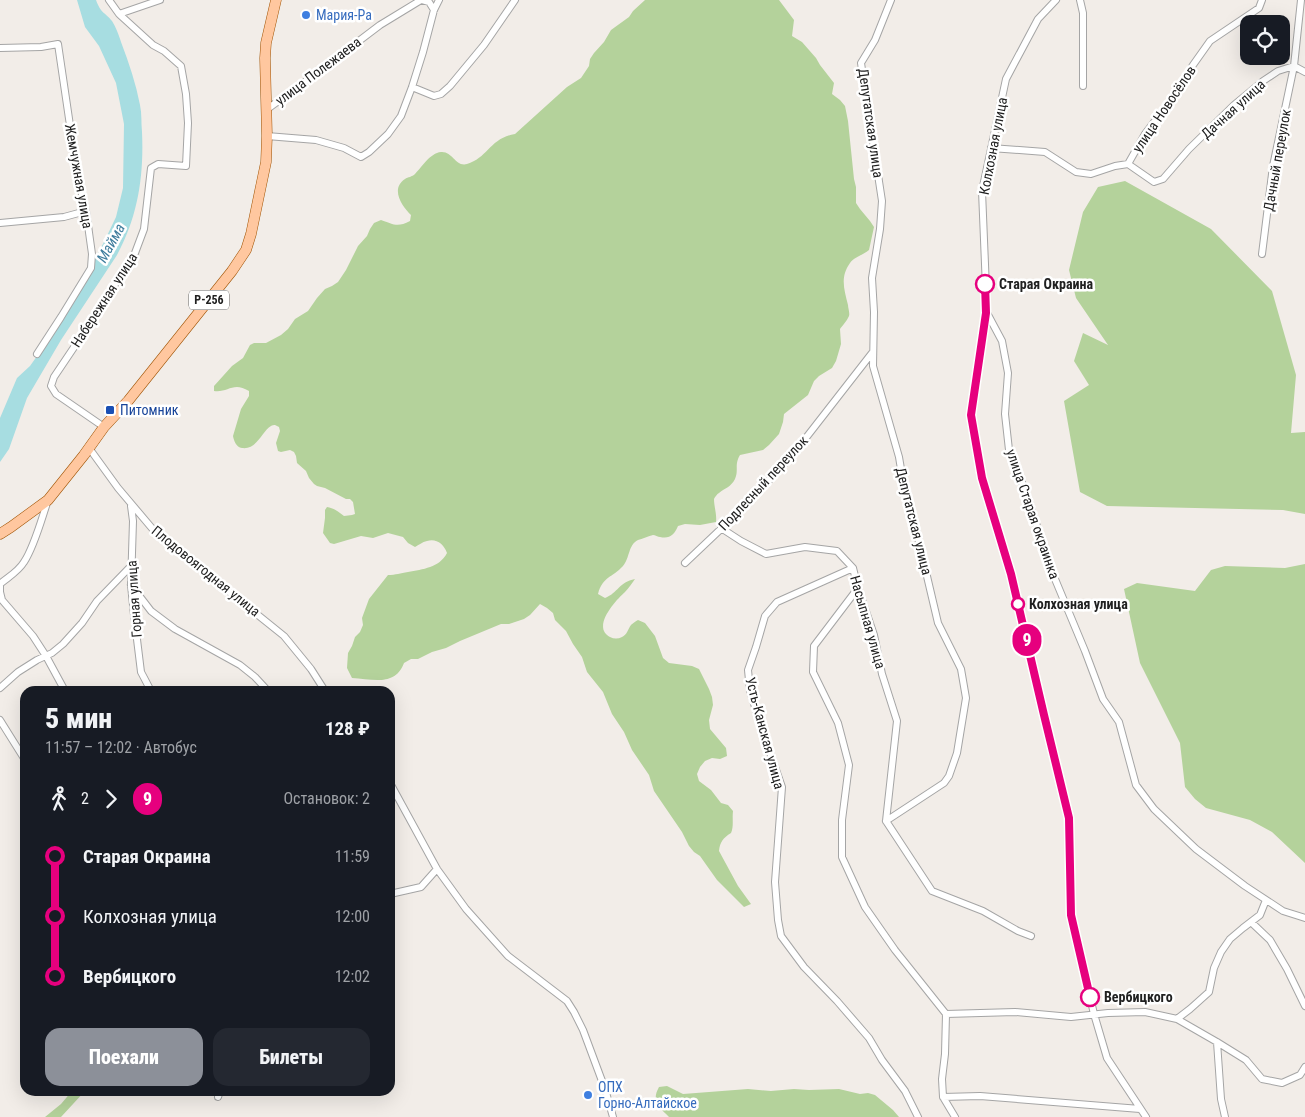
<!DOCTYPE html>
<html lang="ru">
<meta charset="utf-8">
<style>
body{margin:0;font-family:"Roboto Condensed",sans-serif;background:#242831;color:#f1f3f6;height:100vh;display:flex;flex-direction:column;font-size:19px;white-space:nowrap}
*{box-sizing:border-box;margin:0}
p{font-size:16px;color:#9ea1a6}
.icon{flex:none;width:28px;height:28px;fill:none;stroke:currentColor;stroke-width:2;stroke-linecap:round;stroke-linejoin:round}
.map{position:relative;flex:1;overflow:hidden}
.drawer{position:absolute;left:20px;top:686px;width:375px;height:410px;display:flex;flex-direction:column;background:#171b24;border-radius:15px;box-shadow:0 5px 20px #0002}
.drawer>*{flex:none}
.badge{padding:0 10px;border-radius:16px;font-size:18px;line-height:32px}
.tools{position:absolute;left:1240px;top:15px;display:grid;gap:10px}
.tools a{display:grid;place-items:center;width:50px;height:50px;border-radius:10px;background:#171b24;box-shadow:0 5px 20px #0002;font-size:25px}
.map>.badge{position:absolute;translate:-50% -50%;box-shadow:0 0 0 2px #fff}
.legs{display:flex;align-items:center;gap:8px;height:55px;padding:0 25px;font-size:16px}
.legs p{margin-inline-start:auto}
.summary{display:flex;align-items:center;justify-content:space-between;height:85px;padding:0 25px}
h1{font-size:28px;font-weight:800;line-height:38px}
.button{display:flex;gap:10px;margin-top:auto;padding:10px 25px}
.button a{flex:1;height:58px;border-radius:15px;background:#8c9099;color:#fff;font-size:20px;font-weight:800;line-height:58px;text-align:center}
.button a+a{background:#242831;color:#f1f3f6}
ul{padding:0 25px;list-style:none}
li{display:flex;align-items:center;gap:18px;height:60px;font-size:19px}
li i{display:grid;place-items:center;width:8px;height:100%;margin:0 6px;background:currentColor}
li i::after{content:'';width:12px;height:12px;margin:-6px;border:4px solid;border-radius:50%;background:#171b24}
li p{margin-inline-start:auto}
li:first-child i{background:linear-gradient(#0000 50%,currentColor 0)}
li:last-child i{background:linear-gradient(currentColor 50%,#0000 0)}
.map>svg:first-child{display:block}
</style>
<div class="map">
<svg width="1305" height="1117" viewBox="0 0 1305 1117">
<rect width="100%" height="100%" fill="#f2ede8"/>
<!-- forest -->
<path fill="#b4d29b" d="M645 0H779L794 20 792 36 802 42 816 58 820 65 834 83 832 94 840 100 845 106 848 121 854 179 856 187V203L860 209 870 221 874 227 869 250C863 255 854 257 850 263 840 277 844 289 848 305 848 308 850 313 849 316 847 321 842 326 840 329L841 344 836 361 832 368 819 376 814 381 808 395 784 414 783 422 779 434 769 445 763 450 740 455C734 465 739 470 735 479 731 487 725 488 719 493 717 494 715 497 714 499 714 507 717 514 716 522L700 525 685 524 678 526C674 535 670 539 660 537 658 537 655 535 653 535 649 536 642 539 638 540 628 545 630 558 623 566 612 578 603 576 598 594L605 598C618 593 619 582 635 579 632 583 629 588 625 592 616 600 591 627 610 637 614 639 618 639 622 637 627 635 628 629 631 625 632 624 636 621 638 620L645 623 655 636 663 658 669 663 692 666 699 669 709 689 712 697 713 705 709 720 710 729 726 748 727 756 720 759 712 758 705 761 700 767 697 774 699 781 711 790 721 803 728 805 733 811C732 819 734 826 731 833 723 838 720 842 719 851L738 886 751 904 744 907 717 880 700 856 694 852 689 846 682 832 654 791 649 775 632 750 624 732 612 714 603 692 587 672 582 657 573 644 566 631 555 620 553 613 547 608 540 604 530 615 524 619 509 624H501L460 641 446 648 432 652 418 659H411L404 663C395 687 372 679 352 678L347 668 348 653 352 646 355 637 360 632 363 625 362 618 369 599 388 575C396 575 400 573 408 572 423 569 439 568 447 553 444 544 436 538 427 541 422 542 419 545 415 547L408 543 403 537 388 533 373 538 361 536 334 544 330 543 323 533 325 518V510L327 507C334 508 339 512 344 516L352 515 355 514 353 502 350 499H346L325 488 317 486 314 484 309 478 306 471 297 463 296 456 294 452 290 450 281 452 278 451 276 443 280 431 279 427 275 425C274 425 272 425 271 426 262 431 257 450 242 448 236 447 234 441 233 436L241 409 249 396V391C233 381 228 393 214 391V386L232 366 243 358 250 345 254 343H266L281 335 288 329 295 319 308 311 317 298 325 289 332 286 338 282 346 270 358 246 367 236 370 229 374 223 381 220C393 224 397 228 410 221L411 215C402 206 390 189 405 179 408 177 412 177 415 174 422 167 430 153 441 152 453 151 455 167 467 164 488 158 490 138 515 134L567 87 581 78 589 66 590 59 594 53 604 42 611 30 629 17 633 11Z
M1125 181 1211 229 1272 291 1296 375 1291 433 1305 432V514L1283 510 1107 506 1080 492 1064 401 1089 385 1074 361 1083 333 1108 345 1076 298 1069 270 1083 212 1098 187Z
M1305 564V863L1272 832 1250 820 1206 808 1195 799 1185 787 1180 743 1140 663 1124 589 1137 583 1195 591 1211 570 1225 566 1285 568Z
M667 1086 683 1094 748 1089 771 1091 794 1089 809 1090 839 1089 860 1094 868 1093 875 1095 893 1110 899 1117H669C659 1107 651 1101 659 1087Z
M72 1091H85L61 1117H45L61 1104Z"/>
<!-- water -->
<path fill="#a7dde1" d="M77 0H96C101 14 105 12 112 21 116 27 119 36 121 42 129 63 136 84 140 105 142 114 141 123 142 132 144 176 138 216 117 255L61 340 27 398 9 449 0 462V418L17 378 30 366 64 318 104 242 116 217 123 188 124 124 116 83 99 46 85 27Z"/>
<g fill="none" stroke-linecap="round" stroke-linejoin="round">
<defs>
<path id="minor" d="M422 0 429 2 434 10
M891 0 875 40 861 63 882 201 880 229 872 278 874 312 873 366 899 457 905 493 914 521 938 623 961 669 966 698 957 753 949 776 944 783 886 821 932 891 983 911 1018 931 1031 936
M1056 0 1038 19 1006 79 982 191 987 313 971 415 982 478 1011 574 1044 715 1069 818 1071 915 1094 1014 1107 1058 1146 1117
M1080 0 1083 13V86
M119 14 160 0
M0 48 41 47 58 44 77 173 86 211 92 254 91 268 61 317 37 354
M1294 66 1305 72
M412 87 434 96 441 94 450 86 484 45 515 0
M266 110 310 78 380 25 421 0
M267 136 316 140 344 148 361 157 369 152 388 134 401 116 412 87 423 52 434 10 439 0
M991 148 1045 152 1076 172 1091 174 1115 166 1128 164 1145 134 1177 92 1193 65 1210 41 1259 8 1262 0
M1128 164 1154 182 1163 179 1189 149 1234 105 1263 81 1278 71 1294 66
M0 223 64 217 86 211
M1262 254 1273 166 1294 66 1301 0
M987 313 1002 341 1008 373 1005 414 1009 450 1027 495 1050 567 1085 651 1103 699 1119 722 1136 785 1154 809 1196 849 1245 886 1283 911 1305 918
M104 427 56 394 51 386 54 377 91 322 135 253 144 229 151 168 158 164 186 166 188 123 186 94 181 66 164 51 153 45 119 14 109 0
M89 448 118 488 156 533 284 636 311 669 325 691
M47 503C41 521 34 547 24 562 18 572 8 577 0 584V592L2 600 33 636 46 656 65 691
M131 506 133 521 131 585 134 615 141 672 151 691
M721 528 741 541 766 554 805 547 837 551 853 568 858 588 874 635 882 674 897 721 886 821
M685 563 743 508 791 457 872 353
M853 568 777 602 765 616 756 647 748 670 750 690 760 724 782 787 775 882 778 920 781 936 804 967 837 1001 869 1038 882 1060 905 1091 918 1117
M131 585 151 611 175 629 240 665 255 677 268 691
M858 588 814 646 813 672 838 723 849 765 842 820V857L865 907 895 950 946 1014 1015 1012 1071 1017 1108 1013 1145 1012 1177 1019 1217 1042 1246 1060 1262 1079 1282 1083 1300 1075 1305 1067
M0 688 18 672 37 660 52 653 63 644 82 623 97 601 131 566
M0 720 25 760
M390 783 437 869 466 909 508 956 567 1001 574 1012 583 1030 605 1089 613 1117
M390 894 421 887 437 869
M1251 922 1270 940 1287 969 1305 1006
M946 1014 945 1054 942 1079 943 1097 955 1117
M1177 1019 1190 1009 1209 992 1214 968 1221 952 1230 939 1243 928 1260 915 1266 900
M1217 1042 1221 1099 1225 1117
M218 1097 220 1091
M943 1097 980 1096 1140 1109"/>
<path id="primary" d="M0 534 11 527 48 500 84 455 104 427 128 401 232 271 246 250 251 234 266 162 267 136 265 58 266 43 276 0"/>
</defs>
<!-- minor casing -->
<use href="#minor" stroke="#a5a5a5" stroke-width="8"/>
<!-- primary casing -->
<use href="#primary" stroke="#9e5100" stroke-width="11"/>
<!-- minor -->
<use href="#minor" stroke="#fff" stroke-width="6"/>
<!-- primary -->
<use href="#primary" stroke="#ffc79f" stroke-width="10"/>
</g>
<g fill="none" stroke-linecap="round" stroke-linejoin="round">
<defs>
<path id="line-1" d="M985 284 986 313 971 415 982 478 1011 574 1044 715 1069 818 1071 915 1090 997"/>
</defs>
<!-- line-1 casing -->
<use href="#line-1" stroke="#fff" stroke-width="11"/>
<!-- line-1 -->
<use href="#line-1" stroke="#e6007e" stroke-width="8"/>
</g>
<!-- markers -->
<g fill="#3f7fe0" stroke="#fff" stroke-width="2">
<circle cx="306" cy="15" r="5"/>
<circle cx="588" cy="1095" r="5"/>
</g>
<g fill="#fff" stroke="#e6007e" stroke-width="2.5">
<circle cx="985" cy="284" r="9"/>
<circle cx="1018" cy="604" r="6"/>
<circle cx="1090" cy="997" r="9"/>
</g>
<rect fill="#1a4fb4" stroke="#fff" stroke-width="2" x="105" y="405" width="10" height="10" rx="2.5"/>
<g text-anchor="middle" stroke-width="5" stroke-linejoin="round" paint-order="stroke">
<!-- shield labels -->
<rect fill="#fff" stroke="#646464" stroke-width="1" x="189" y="290.5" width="40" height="19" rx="4"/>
<g font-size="12" font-weight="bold" fill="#212121">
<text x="209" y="304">Р-256</text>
</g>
<!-- shop labels -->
<g font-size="14" fill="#366cbe" stroke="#fff" text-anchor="start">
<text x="316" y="20">Мария-Ра</text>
<text x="598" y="1092">ОПХ<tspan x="598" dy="16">Горно-Алтайское</tspan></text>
</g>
<!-- street labels -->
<g font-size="14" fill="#212121" stroke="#fff">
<text transform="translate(318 71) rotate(-37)" y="5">улица Полежаева</text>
<text transform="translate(1164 109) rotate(-56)" y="5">улица Новосёлов</text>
<text transform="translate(1233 109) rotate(-42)" y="5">Дачная улица</text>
<text transform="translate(871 123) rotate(82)" y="5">Депутатская улица</text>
<text transform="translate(993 146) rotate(-79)" y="5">Колхозная улица</text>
<text transform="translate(1277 160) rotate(-80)" y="5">Дачный переулок</text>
<text transform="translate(79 176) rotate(80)" y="5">Жемчужная улица</text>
<text transform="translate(104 300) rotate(-57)" y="5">Набережная улица</text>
<text transform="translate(763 483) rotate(-47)" y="5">Подлесный переулок</text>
<text transform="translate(1033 514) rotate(71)" y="5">улица Старая окраинка</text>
<text transform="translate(914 521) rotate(76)" y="5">Депутатская улица</text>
<text transform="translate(206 571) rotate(39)" y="5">Плодовоягодная улица</text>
<text transform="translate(134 599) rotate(-94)" y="5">Горная улица</text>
<text transform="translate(868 622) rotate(74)" y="5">Насыпная улица</text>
<text transform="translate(765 733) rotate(75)" y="5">Усть-Канская улица</text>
</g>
<!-- stop labels -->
<g font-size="14" font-weight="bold" fill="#212121" stroke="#fff" text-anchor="start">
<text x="999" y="289">Старая Окраина</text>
<text x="1029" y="609">Колхозная улица</text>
<text x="1104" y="1002">Вербицкого</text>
</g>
<!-- transit labels -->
<g font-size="14" fill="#164399" stroke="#fff" text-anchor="start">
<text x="120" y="415">Питомник</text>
</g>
<!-- water labels -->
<g font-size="15" font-style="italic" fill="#407d9d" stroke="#fff">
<text transform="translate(111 243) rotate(-61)" y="5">Майма</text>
</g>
</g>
</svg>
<div class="tools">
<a><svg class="icon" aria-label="locate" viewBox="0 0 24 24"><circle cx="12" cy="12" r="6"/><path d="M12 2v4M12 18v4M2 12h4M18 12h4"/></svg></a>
</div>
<b class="badge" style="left:1027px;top:640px;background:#e6007e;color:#fff">9</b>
<section class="drawer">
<div class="summary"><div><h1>5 мин</h1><p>11:57 – 12:02 · Автобус</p></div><b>128 ₽</b></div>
<div class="legs"><svg class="icon" aria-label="walk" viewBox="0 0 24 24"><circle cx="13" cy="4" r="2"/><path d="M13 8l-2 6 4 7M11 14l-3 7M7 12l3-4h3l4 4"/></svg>2<svg class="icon" aria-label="forward" viewBox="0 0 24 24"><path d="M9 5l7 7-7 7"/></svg><b class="badge" style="background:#e6007e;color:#fff">9</b><p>Остановок: 2</p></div>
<ul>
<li><i style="color:#e6007e"></i><b>Старая Окраина</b><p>11:59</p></li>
<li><i style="color:#e6007e"></i><span>Колхозная улица</span><p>12:00</p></li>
<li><i style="color:#e6007e"></i><b>Вербицкого</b><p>12:02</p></li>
</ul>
<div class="button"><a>Поехали</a><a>Билеты</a></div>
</section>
</div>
